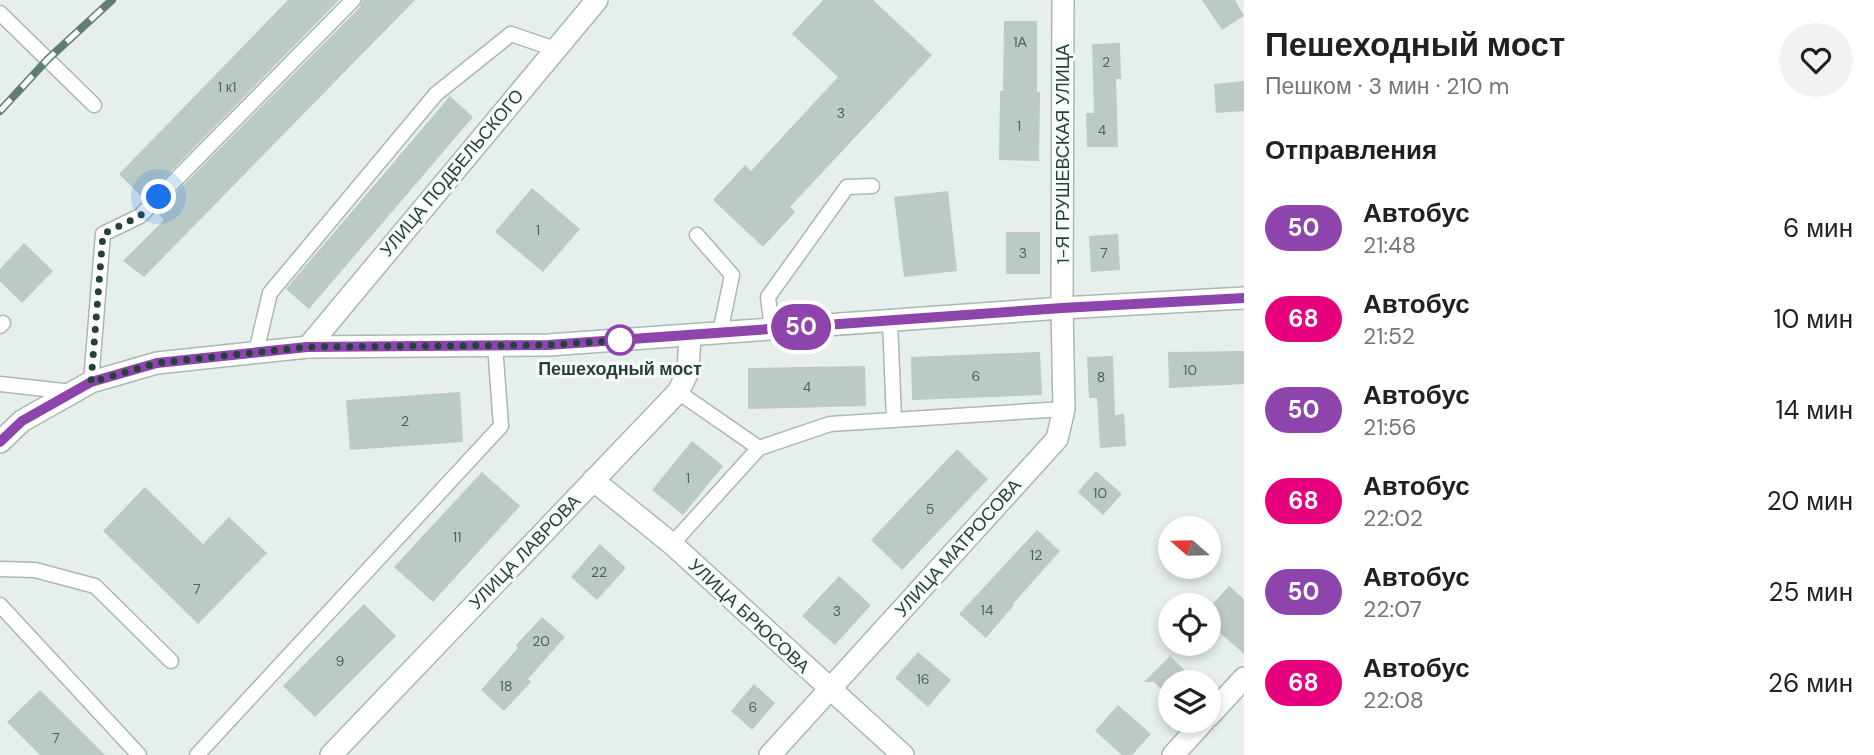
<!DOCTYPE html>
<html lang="ru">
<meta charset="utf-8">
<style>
body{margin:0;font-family:"DM Sans",sans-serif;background:#f2f2f2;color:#202124;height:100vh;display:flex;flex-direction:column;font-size:26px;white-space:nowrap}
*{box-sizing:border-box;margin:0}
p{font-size:23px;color:#757577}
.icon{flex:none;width:38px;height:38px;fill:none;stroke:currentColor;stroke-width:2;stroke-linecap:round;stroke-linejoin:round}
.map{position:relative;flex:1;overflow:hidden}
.panel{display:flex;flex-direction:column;background:#fff;width:630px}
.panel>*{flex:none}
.badge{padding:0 14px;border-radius:23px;font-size:24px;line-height:46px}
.needle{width:46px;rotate:290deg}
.controls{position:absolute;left:1158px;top:516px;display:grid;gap:14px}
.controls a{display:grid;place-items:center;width:63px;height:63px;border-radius:50%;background:#fff;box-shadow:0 4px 10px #0003;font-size:35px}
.you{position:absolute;width:35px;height:35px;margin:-18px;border:5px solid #fff;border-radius:50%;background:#1a73e8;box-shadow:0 0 0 10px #1a73e833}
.map>.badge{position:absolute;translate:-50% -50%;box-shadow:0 0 0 4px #fff}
h2{padding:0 21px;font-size:26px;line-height:63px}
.round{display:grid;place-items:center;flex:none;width:74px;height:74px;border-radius:37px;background:#f2f2f2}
.overview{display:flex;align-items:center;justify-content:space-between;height:119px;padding:0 21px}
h1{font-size:33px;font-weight:700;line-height:52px}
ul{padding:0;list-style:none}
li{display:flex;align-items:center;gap:21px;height:91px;padding:0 21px}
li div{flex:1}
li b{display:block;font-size:26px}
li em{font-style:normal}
li .badge{min-width:77px;font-weight:700;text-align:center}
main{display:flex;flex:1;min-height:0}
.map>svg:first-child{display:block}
</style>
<main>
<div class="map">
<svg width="1244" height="755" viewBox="0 0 1244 755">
<rect width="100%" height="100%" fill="#e6efeb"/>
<!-- building -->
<path fill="#bbcac4" d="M288 0H339L144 199 119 174Z
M362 0H415L144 277 123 261 164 220 157 212 360 7Z
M823 0H873L932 55 790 207 795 212 763 247 713 200 745 165 751 171 838 77 792 34Z
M1202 0H1235L1244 16 1222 30Z
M1004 21H1037V92H1040L1039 161 999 160 1000 91H1003Z
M1120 43 1121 79H1116L1118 147H1087L1086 113H1094L1092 44Z
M1244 81V111L1216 113 1214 84Z
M450 96 473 117 309 309 286 289Z
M532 188 580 229 543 272 495 232Z
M948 191 957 271 904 277 894 197Z
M1006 232H1040V274H1006Z
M1118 234 1120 270 1091 272 1089 236Z
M24 243 53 271 22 303 0 281V269Z
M1244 351V384L1169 388 1168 352Z
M1040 352 1042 395 912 400 911 357Z
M1113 356 1115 415 1124 414 1126 446 1100 448 1097 398H1089L1087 357Z
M865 366 866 406 748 409V368Z
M460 392 463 442 350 450 346 400Z
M692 441 723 466 683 515 652 490Z
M957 449 988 479 902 570 871 540Z
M1096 471 1122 494 1103 515 1078 492Z
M482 472 520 506 433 602 394 567Z
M145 487 203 544 229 517 267 553 198 624 103 531Z
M1037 530 1060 551 1013 604 1014 605 986 638 959 614Z
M600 544 626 568 597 600 571 577Z
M839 576 871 605 835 645 802 616Z
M1229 586 1244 599V654L1209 623V608Z
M364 604 396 636 315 717 283 686Z
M542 617 565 637 528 679 531 682 504 711 481 690 518 648 516 645Z
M918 652 951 680 928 707 895 678Z
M1171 655V657L1197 682H1171V699L1154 682H1144Z
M754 684 775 703 752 730 731 711Z
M40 690 105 755H40L7 722Z
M1118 705 1151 734 1132 755H1122L1095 731Z"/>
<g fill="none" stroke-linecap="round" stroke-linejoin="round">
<defs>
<path id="service" d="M0 13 94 105
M697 235 732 275 720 333
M890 320 894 420
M0 326 3 323
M772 329 768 297 847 187 872 186
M256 352 270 293 436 94 511 34 555 49
M91 382 103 234 140 216 353 0
M0 384 72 392
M678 392 759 448
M672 544 759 448 830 424 1064 409
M0 569 35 570 95 586 171 661
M0 605 139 755
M197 755 501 426 495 345"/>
<path id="minor" d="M308 347 597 0
M593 480 672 544 903 755
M1209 716 1244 678
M331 755 678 392 688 372 690 335
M770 755 1057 439 1064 409 1062 308 1063 0
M1173 755 1204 721"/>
<path id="tertiary" d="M0 442 22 421 91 382 157 363 308 347 548 345 1062 308 1244 298"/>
</defs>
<!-- service casing -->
<use href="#service" stroke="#a8b8b2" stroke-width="17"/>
<!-- minor casing -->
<use href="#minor" stroke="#a8b8b2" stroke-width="24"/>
<!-- tertiary casing -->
<use href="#tertiary" stroke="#a8b8b2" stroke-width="24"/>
<!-- service -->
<use href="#service" stroke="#fff" stroke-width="14"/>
<!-- minor -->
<use href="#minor" stroke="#fff" stroke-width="21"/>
<!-- tertiary -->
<use href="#tertiary" stroke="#fff" stroke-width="21"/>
<defs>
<path id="rail" d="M0 111 48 59 112 0"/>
</defs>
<!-- rail casing -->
<use href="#rail" stroke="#5f7d75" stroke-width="8"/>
<!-- rail -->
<use href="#rail" stroke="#f7fbf9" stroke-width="5" stroke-dasharray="16" stroke-linecap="butt"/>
</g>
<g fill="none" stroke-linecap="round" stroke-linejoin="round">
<defs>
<path id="line" d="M0 442 22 421 91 382 157 363 307 347 548 345 1062 308 1244 298"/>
</defs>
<!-- line casing -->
<use href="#line" stroke="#fff" stroke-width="16"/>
<!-- line -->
<use href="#line" stroke="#8e44ad" stroke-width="10"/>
<!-- walk -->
<path stroke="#24423a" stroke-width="7" stroke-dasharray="0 12.6" d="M159 197 140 216 103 234 91 382 157 363 307 347 548 345 622 340H620"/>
</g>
<!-- markers -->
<circle fill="#fff" stroke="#8e44ad" stroke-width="3.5" cx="620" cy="340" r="14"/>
<g text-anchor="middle" stroke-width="6" stroke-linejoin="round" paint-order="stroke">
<!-- number labels -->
<g font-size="14" fill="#4a645c">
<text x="1020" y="47">1А</text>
<text x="1106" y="67">2</text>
<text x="227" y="92">1 к1</text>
<text x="841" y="118">3</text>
<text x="1019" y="131">1</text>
<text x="1102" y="135">4</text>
<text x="538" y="235">1</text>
<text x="1023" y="258">3</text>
<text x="1104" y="258">7</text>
<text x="1190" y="375">10</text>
<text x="976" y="381">6</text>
<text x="1101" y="382">8</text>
<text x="807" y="392">4</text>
<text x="405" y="426">2</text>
<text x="688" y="483">1</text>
<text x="1100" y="498">10</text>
<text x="930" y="514">5</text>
<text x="457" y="542">11</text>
<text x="1036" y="560">12</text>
<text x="599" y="577">22</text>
<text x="197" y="594">7</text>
<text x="987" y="615">14</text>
<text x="837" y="616">3</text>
<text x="541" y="646">20</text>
<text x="340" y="666">9</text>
<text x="923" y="684">16</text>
<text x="506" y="691">18</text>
<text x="753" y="712">6</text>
<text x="56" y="743">7</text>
</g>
<!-- street labels -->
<g font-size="18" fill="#24423a" stroke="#f7fbf9">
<text transform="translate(1063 154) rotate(-90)" y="6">1-Я ГРУШЕВСКАЯ УЛИЦА</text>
<text transform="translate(452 173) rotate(-50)" y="6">УЛИЦА ПОДБЕЛЬСКОГО</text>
<text transform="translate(958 548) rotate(-48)" y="6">УЛИЦА МАТРОСОВА</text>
<text transform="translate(525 552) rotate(-46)" y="6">УЛИЦА ЛАВРОВА</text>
<text transform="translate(749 616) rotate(43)" y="6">УЛИЦА БРЮСОВА</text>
</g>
<!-- stop labels -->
<g font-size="18" font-weight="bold" fill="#24423a" stroke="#f7fbf9">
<text x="620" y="375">Пешеходный мост</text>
</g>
</g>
</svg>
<div class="controls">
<a><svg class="needle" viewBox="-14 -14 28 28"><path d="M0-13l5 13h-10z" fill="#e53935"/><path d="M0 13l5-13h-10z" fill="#757577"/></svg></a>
<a><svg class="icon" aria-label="locate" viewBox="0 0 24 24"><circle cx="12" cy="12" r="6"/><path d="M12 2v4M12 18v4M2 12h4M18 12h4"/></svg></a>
<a><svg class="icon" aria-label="layers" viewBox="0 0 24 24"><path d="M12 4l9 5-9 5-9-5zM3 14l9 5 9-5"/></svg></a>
</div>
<div class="you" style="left:159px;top:197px"></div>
<b class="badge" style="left:801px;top:327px;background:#8e44ad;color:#fff">50</b>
</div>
<section class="panel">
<div class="overview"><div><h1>Пешеходный мост</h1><p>Пешком · 3 мин · 210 m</p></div><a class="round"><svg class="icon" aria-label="heart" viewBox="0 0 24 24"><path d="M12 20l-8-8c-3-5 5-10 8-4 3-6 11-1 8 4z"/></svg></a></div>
<h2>Отправления</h2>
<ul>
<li><span class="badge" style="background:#8e44ad;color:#fff">50</span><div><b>Автобус</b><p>21:48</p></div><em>6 мин</em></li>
<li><span class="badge" style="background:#e6007e;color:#fff">68</span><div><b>Автобус</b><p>21:52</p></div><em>10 мин</em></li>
<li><span class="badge" style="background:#8e44ad;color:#fff">50</span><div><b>Автобус</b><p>21:56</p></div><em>14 мин</em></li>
<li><span class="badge" style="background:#e6007e;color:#fff">68</span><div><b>Автобус</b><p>22:02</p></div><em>20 мин</em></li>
<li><span class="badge" style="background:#8e44ad;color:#fff">50</span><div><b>Автобус</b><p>22:07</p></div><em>25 мин</em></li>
<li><span class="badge" style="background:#e6007e;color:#fff">68</span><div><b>Автобус</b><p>22:08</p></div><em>26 мин</em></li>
</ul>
</section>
</main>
